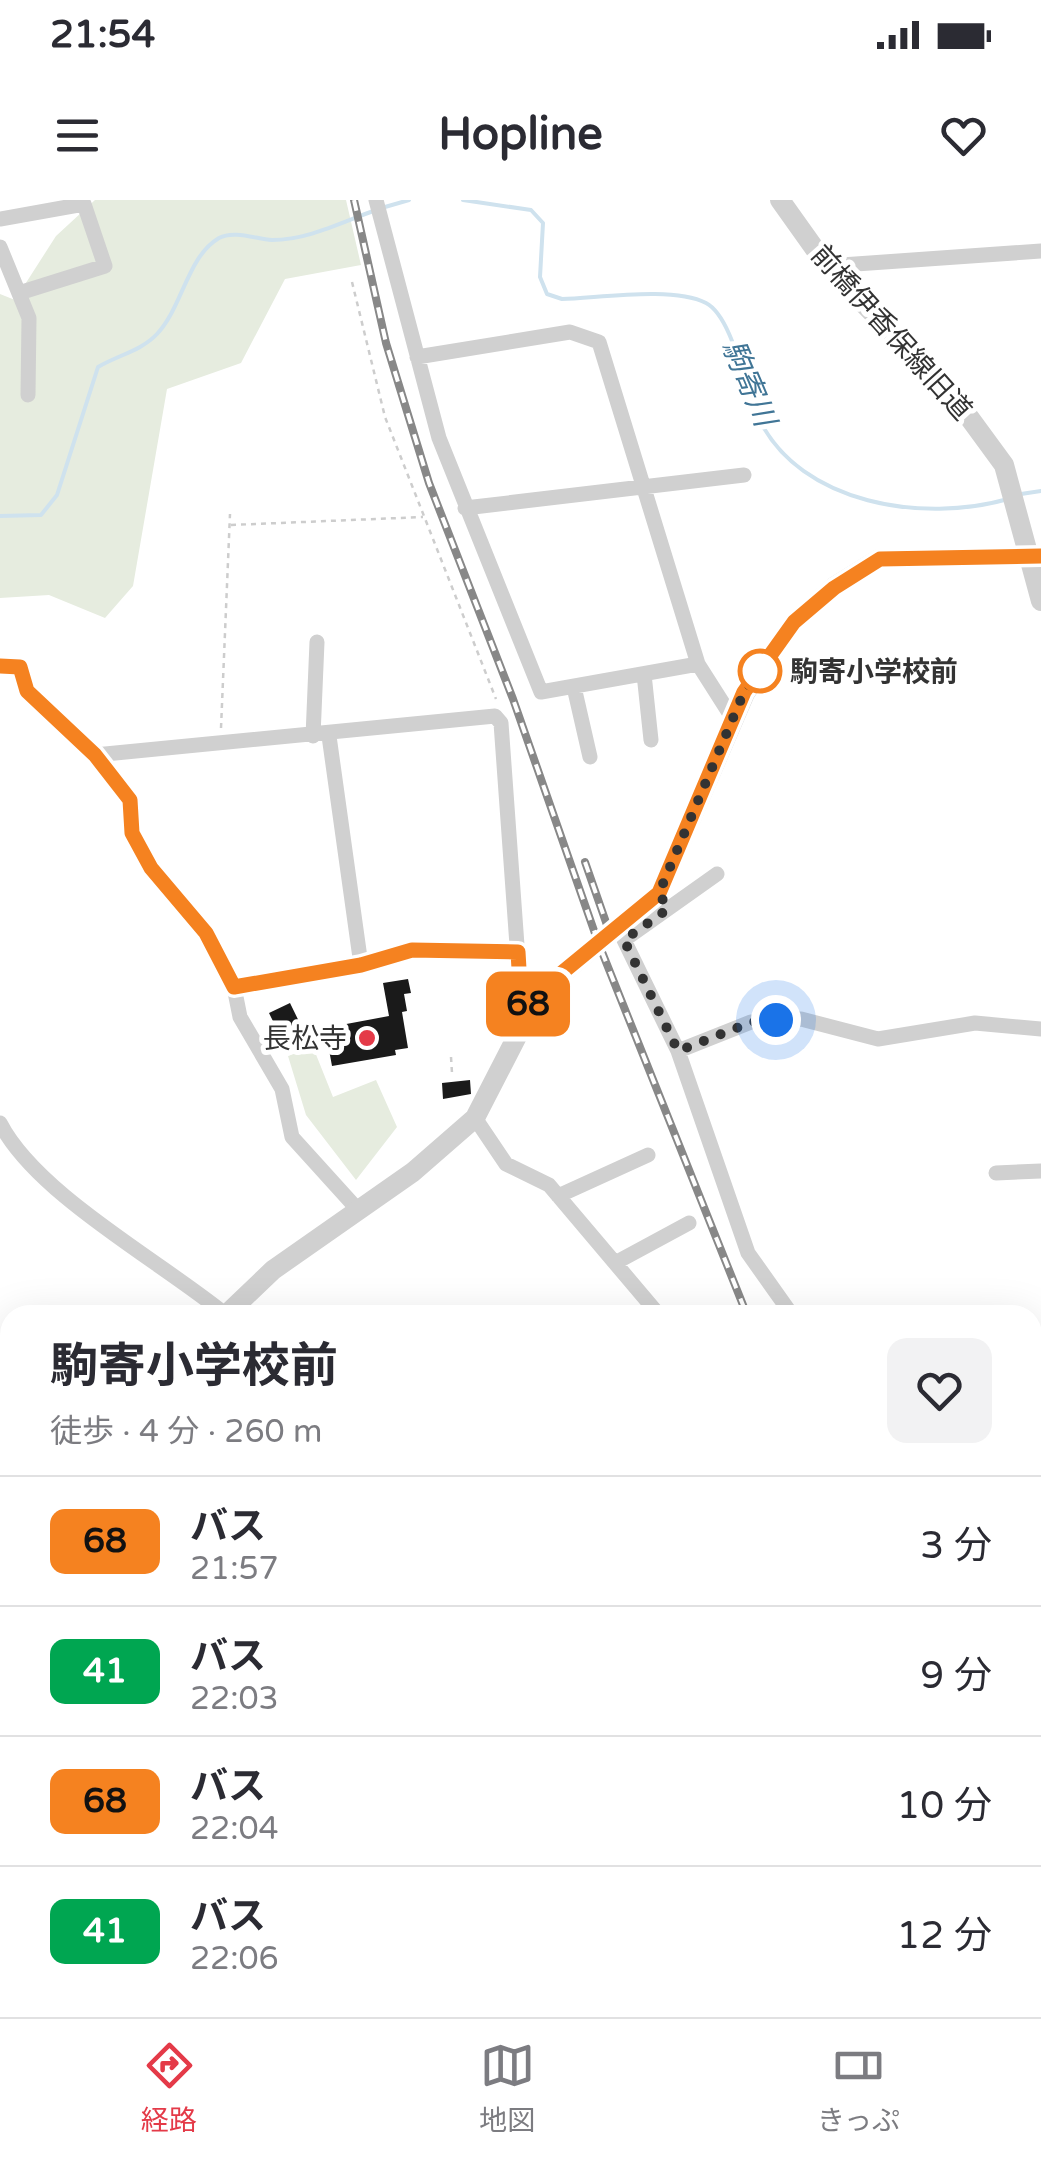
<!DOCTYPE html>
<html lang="ja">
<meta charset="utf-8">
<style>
body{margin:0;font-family:"Varela Round","Noto Sans JP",sans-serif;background:#f2f2f3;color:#2b2b33;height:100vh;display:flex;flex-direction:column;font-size:38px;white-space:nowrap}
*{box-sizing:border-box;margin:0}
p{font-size:32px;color:#7c7c81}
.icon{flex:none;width:55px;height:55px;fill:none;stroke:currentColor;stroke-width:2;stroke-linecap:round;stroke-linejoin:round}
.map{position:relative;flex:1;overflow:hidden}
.drawer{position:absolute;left:0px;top:1105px;width:1042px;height:712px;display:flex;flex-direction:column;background:#fff;border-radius:30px 30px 0 0;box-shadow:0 10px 40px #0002}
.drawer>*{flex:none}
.badge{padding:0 20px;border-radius:15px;font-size:35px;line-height:65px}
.you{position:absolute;width:50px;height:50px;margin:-25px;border:8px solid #fff;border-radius:50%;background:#1a73e8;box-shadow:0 0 0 15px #1a73e833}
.map>.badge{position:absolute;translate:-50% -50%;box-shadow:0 0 0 5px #fff}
.round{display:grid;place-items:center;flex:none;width:105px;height:105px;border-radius:20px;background:#f2f2f3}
.summary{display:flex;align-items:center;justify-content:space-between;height:170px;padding:0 50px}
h1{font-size:48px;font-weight:700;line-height:75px}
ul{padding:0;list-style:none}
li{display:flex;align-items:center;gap:30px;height:130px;padding:0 50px;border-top:2px solid #e1e1e2}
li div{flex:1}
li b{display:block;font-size:38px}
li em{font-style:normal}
li .badge{min-width:110px;font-weight:700;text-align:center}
.status{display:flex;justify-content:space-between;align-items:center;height:70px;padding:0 50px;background:#fff;direction:ltr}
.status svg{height:28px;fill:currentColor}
header{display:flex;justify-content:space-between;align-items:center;height:130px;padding:0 50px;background:#fff;font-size:45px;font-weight:700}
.tabs{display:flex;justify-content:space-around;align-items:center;height:140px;border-top:2px solid #e1e1e2;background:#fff;font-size:28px;color:#7c7c81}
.tabs a{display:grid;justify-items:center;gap:5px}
.tabs .selected{color:#e43a48}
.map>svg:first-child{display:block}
</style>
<div class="status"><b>21:54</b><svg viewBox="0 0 49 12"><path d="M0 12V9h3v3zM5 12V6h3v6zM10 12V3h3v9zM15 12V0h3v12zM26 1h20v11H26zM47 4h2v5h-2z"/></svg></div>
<header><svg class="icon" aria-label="menu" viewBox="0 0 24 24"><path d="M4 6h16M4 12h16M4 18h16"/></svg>Hopline<svg class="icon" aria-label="heart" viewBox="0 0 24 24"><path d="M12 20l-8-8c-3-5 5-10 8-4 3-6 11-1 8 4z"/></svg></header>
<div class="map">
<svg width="1041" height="1817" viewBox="0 0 1041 1817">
<rect width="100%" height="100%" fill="#fff"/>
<!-- green -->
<path fill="#e6ecdf" d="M95 0H346L361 65 285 79 241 163 167 189 133 386 105 418 49 395 0 398V94L15 100 56 36Z
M313 847 333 897 376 880 397 927 356 980 306 915 288 856Z
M1041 1201V1508L1033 1512 1032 1203Z"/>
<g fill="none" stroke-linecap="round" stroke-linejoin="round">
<!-- stream -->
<path stroke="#cfe2ee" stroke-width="4" d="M463 0 531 10 543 23 540 77 547 94 562 99C599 98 673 86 706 103 733 117 745 190 759 219 801 305 924 323 1008 299
M385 7 409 0
M1021 294 1041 291
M0 316 41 315 57 295 98 167C118 155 141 151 157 134 183 106 187 57 219 38 234 30 256 39 272 40 308 40 342 22 376 10
M0 1727 10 1742
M49 1808 54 1817"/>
</g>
<!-- building -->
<path fill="#1a1a1a" d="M408 779 411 793 404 794 407 811 402 812 408 848 395 850 396 855 332 866 325 828 389 816 383 783Z
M290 803 309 842 288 852 269 813Z
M470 880 471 894 443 899 442 883Z"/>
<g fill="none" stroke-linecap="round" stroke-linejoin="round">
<!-- path -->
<path stroke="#cdcdcd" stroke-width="2.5" stroke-dasharray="5 5" stroke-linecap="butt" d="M352 82 385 217 496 499
M231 325 423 317
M221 528 230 314
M451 857 452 873
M1032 1517 1041 1513"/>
<!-- service -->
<path stroke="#d0d0d0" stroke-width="8" d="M0 1610 10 1608
M0 1687 10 1696
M0 1758 10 1776
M27 1808 30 1817
M74 1808 78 1817"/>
<!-- minor -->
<path stroke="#d0d0d0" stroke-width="15" d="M376 0 439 238 541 492 698 464
M0 19 84 4 105 66 19 93
M0 47 29 118 28 195
M827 66 1041 51
M417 157 570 132 599 142 698 464 733 519
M465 308 744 275
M0 466 19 467 27 491 95 555 130 600 132 633 151 668 206 733 234 787 240 817 282 889 292 937 359 1011
M644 474 651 540
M574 487 590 557
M313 536 317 442
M329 536 361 765
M95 555 495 516 501 523 520 787 529 813
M234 787 361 765 411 750 519 752
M678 851 624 740 717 674
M475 918 506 964 549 985 659 1115
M0 923C37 995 162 1062 226 1115
M996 973 1041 971
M558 996 648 955
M615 1063 689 1023
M792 1115 748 1053 678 851 751 822 801 819 878 839 975 823 1041 829
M1032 1138 1041 1136
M0 1142 10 1143
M0 1328 10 1329
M1032 1562 1041 1558
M1032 1748 1041 1755
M214 1808 218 1817
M285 1808 289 1817
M384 1808 393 1817
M815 1808 817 1817
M584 1817 607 1808"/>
<!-- tertiary -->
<path stroke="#d0d0d0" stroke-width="20" d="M780 0 827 66 952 194 1004 265 1041 401
M226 1115 273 1070 413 972 475 918 529 813 559 776 659 693 745 493 794 422 834 387 879 359 1041 356
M0 1481 10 1480
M148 1817 161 1808"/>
<defs>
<path id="rail" d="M354 0 386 143 429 283 513 499 598 742 747 1115
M585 662 608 728
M1032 1656 1041 1666"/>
</defs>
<!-- rail casing -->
<use href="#rail" stroke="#888" stroke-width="8"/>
<!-- rail -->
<use href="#rail" stroke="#fff" stroke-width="4" stroke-dasharray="11" stroke-linecap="butt"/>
</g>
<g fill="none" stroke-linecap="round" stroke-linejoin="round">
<defs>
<path id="line" d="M0 466 20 467 27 491 95 555 130 600 132 633 151 668 206 733 234 787 361 765 412 750 518 752 520 786 530 813 558 776 659 693 744 492 794 422 834 388 880 359 1041 356"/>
</defs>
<!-- line casing -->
<use href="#line" stroke="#fff" stroke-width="22"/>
<!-- line -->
<use href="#line" stroke="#f58220" stroke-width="15"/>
<!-- walk -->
<path stroke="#333" stroke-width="10" stroke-dasharray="0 18" d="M760 471 744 492 659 693 668 709 624 740 678 851 752 822 776 820"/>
</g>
<!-- markers -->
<circle fill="#fff" stroke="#f58220" stroke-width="5" cx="760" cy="471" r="20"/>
<circle fill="#e43a48" stroke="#fff" stroke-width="4" cx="367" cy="838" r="10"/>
<g text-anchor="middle" stroke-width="10" stroke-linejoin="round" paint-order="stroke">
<!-- street labels -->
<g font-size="28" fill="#333" stroke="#fff">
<text transform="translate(892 132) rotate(48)" y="10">前橋伊香保線旧道</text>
</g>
<!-- stop labels -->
<g font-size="28" font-weight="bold" fill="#333" stroke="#fff" text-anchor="start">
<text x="790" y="481">駒寄小学校前</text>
</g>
<!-- poi labels -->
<g font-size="28" fill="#333" stroke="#fff" text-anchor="end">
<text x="347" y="848">長松寺</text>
</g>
<!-- water labels -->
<g font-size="30" font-style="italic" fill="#407596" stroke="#fff">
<text transform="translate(749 183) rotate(67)" y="10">駒寄川</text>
</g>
</g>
</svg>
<div class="you" style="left:776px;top:820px"></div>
<b class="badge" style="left:528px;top:804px;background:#f58220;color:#111">68</b>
<section class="drawer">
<div class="summary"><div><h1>駒寄小学校前</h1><p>徒歩 · 4 分 · 260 m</p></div><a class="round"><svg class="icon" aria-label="heart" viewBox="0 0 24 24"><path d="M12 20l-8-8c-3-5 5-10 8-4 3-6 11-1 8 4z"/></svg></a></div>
<ul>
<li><span class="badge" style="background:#f58220;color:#111">68</span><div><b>バス</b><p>21:57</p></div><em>3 分</em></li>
<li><span class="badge" style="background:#00a651;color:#fff">41</span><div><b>バス</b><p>22:03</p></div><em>9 分</em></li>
<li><span class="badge" style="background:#f58220;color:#111">68</span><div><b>バス</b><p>22:04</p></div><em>10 分</em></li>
<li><span class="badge" style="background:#00a651;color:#fff">41</span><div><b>バス</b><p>22:06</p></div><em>12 分</em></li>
</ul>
</section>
</div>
<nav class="tabs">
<a class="selected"><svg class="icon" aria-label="directions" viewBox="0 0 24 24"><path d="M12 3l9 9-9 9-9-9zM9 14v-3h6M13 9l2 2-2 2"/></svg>経路</a>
<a><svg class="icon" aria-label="map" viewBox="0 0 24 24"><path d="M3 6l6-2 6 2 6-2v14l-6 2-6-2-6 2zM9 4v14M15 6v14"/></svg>地図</a>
<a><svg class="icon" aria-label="tickets" viewBox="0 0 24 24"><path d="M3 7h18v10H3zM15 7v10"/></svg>きっぷ</a>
</nav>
